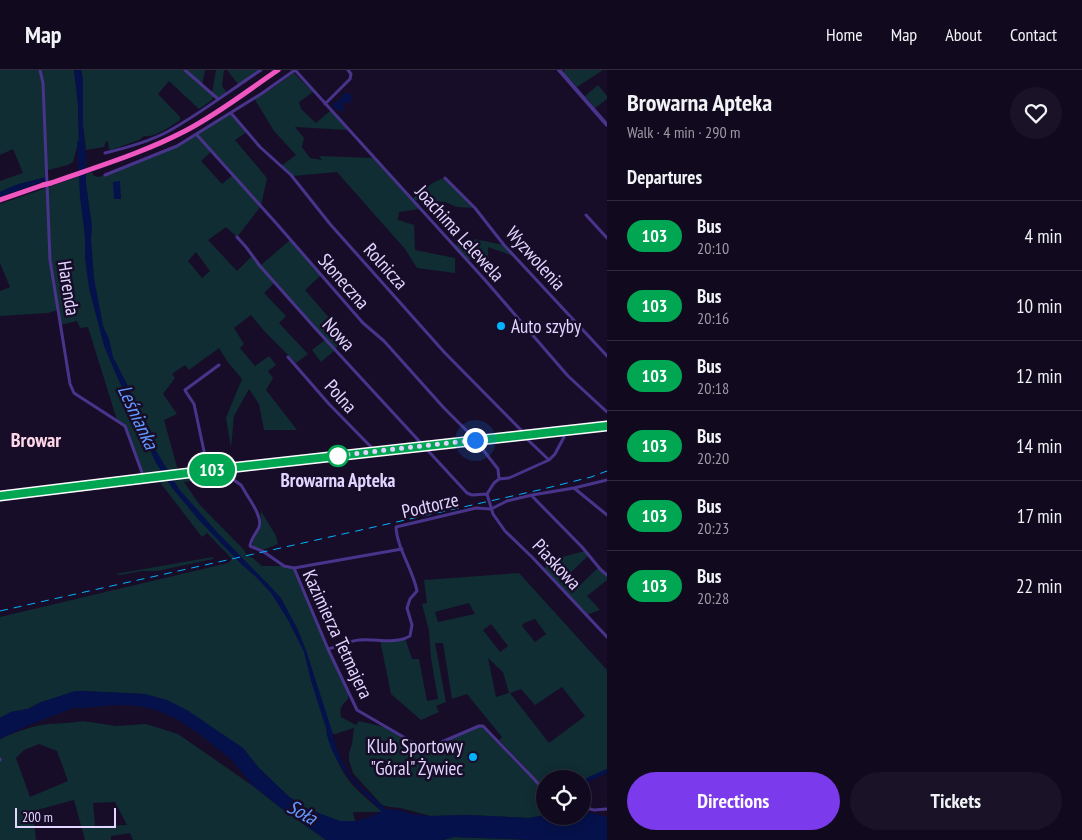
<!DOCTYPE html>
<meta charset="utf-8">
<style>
body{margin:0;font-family:"PT Sans Narrow",sans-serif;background:#1a1328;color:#f1f3f6;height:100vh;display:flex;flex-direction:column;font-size:19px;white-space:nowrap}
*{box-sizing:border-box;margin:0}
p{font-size:16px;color:#9c9aa4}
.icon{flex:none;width:28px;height:28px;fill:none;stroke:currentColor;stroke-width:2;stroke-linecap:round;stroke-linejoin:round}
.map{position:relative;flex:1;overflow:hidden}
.side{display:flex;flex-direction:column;background:#110a1f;width:475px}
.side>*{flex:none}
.badge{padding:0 10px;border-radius:16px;font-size:18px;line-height:32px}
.fabs{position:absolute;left:536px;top:700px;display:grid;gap:10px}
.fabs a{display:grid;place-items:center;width:55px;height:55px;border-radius:50%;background:#110a1f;box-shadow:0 2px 12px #0003,0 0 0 1px #302b3d;font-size:25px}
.scale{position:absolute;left:15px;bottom:12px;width:101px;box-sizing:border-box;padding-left:5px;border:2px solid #e2d5ff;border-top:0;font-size:14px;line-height:18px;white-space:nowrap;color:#e2d5ff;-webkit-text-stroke:4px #170d29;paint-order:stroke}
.you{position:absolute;width:25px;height:25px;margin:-12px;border:4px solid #fff;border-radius:50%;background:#1a73e8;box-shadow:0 0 0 8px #1a73e833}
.map>.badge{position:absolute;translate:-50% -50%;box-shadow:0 0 0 2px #fff}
h2{padding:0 20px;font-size:19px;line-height:45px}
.round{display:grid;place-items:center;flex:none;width:52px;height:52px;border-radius:26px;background:#1a1328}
.summary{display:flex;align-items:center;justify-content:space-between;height:85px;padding:0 20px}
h1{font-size:24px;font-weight:700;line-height:38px}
.button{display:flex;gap:10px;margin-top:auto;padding:10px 20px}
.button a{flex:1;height:58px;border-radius:30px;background:#7c3aed;color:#fff;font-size:20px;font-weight:700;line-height:58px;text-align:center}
.button a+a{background:#1a1328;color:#f1f3f6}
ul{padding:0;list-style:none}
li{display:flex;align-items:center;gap:15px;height:70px;padding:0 20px;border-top:1px solid #302b3d}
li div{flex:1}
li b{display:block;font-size:19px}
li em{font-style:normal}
li .badge{min-width:55px;font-weight:700;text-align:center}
header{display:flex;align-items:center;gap:30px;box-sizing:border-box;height:70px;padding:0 25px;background:#110a1f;border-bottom:1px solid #302b3d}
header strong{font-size:24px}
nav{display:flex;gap:28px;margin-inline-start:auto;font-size:18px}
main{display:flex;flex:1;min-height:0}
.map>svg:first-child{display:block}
</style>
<header>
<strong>Map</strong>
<nav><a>Home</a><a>Map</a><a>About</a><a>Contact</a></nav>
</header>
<main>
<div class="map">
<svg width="607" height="770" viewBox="0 0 607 770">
<rect width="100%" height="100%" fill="#170d29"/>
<!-- green -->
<path fill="#102d33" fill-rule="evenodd" d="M0 0H74L78 34 79 70 73 92 68 95 48 100 47 107 19 114 0 122V111L23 103 13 79 0 85Z
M81 0H205L202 15 212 23 216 0H224L222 16 227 23 218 29 213 27 212 30 199 39 169 11 158 24 180 47V50C171 56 155 68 144 66L139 70 111 80 109 79 108 72 106 71 104 77 86 80 83 56V11Z
M227 0H261L239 15Z
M565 0H603L577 17 563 2Z
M294 3 313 22 299 32 301 39 316 53 331 40 348 60 295 57 304 68 302 77 310 88 322 90 319 86 373 88 411 130C421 122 433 110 445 108L475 138 457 137 445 132 412 130 419 139 399 142 398 150 414 155 415 180 455 188V203L417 198 405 179 337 102 293 106 281 96 296 85 274 61 254 28 268 19 270 20Z
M598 15 607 26V29L595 38 585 26Z
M231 43 247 62 235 70 267 108 261 136 237 167 226 157 208 170 237 201 252 186 260 196 290 170 321 205 305 220 345 266 335 280 321 292 312 280 325 270 274 213 264 223 286 246 279 253 308 284 296 293 265 262 251 245 234 258 244 274 240 278 255 296 269 286 276 295 268 301 273 308 266 320 297 360H264L259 334 249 319 234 346 231 378 226 348 242 309 227 291 219 278 189 300 185 295 172 304 175 308 163 324 177 344 164 350 180 408 220 402 226 405 225 406 184 412 199 434 244 480 247 486 253 488 262 496H284L294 498 328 579 348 619V629C342 635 339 638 341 647L356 655 359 651 388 658 419 676 430 677 434 680 436 678V675L480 657H482L523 700 532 707 526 698 499 670 502 667 467 624 452 629 443 573H435L446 632 436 636 439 642 421 650 391 624 380 570 397 571 405 568 412 589H419L427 631 438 629 431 588 429 561 422 534 427 533 424 510 519 503 607 600V701L589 709 583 715 582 709H545V745L529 748 467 745 431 746 400 738 390 737 382 735 353 703 349 690V683L352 674 354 658 335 664 326 662C331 676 337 693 345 705 355 720 369 730 382 742H353L355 751H339L305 738 288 726 258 697 243 678 204 653 145 624 76 621 39 633 28 639 11 642 0 648V547L228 493 232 489 207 463 202 467 159 411 154 407 144 408 125 356 117 350 88 257 80 258 77 251 60 255 58 240 48 243 0 246V221L10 217 0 193V134L92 102 94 106 99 107 177 76ZM212 81 233 105 222 114 201 91ZM196 182 210 201 202 208 188 191ZM469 533 475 544 438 552 435 542ZM535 549 546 564 535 572 522 556 524 553ZM491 554 508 576 500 582 483 560ZM488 588 503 602 509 623 496 627ZM562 617 585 646 549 673 510 623 521 619 535 635Z
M474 169 504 175 516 187 488 177V186L491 193 464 189 451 174 473 176Z
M261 441 276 466 278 474 263 480 253 476C251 467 260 462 261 453 262 449 260 445 261 441Z
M585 481 589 485 567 506 578 517 599 497 607 505V510L587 526 600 540 586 545 543 499 558 488Z
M213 487V489L157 501H141L121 505 115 504Z
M83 651 116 656 146 654 178 664 253 716 281 738 326 770H133L130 763 111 766V770H85L74 730 33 741 36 770H0V669C15 662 32 656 48 654 60 653 72 653 83 651ZM39 674 57 681 68 711 30 727 16 688 24 680ZM115 732 127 755 95 756 93 733Z
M454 767 537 770H443Z"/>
<!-- water -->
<path fill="#05114a" d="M74 0H81L83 11V56L86 86V113L92 156 91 168 94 208 103 256 109 269 113 287 130 320 149 369 179 419 217 462 268 514 281 528 298 560 306 580 331 658 336 677 341 689 349 703 359 715 386 739 403 741 411 744 431 746 467 745 529 748 545 745V746H582L583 741 607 747V770H537L454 767 443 770H326L281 738 253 716 232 690 198 663 177 649 156 640 139 636 115 635 84 638H73L29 655 0 669V648L11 642 28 639 39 633 75 621H83L145 624 167 630 187 640 243 678 258 697 288 726 305 738 340 751H355L370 747 382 741C358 718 330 692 326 658L311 611 304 582 288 550 271 523 256 507 240 493 198 449 173 419 156 393 115 302 104 276 89 218 85 188V167L80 127 77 72 79 70 78 34Z
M344 23H349L352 27 351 30 347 34 343 32H341L344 39 341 42 338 39 333 38V35L335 32 340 30Z
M47 107V110L0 127V122C15 114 31 111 47 107Z
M120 111 121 129H114L113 112Z"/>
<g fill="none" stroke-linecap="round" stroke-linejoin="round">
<!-- canal -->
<path stroke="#05114a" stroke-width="4" d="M582 715 589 709 607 701"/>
<!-- minor -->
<path stroke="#49348c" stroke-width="3" d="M40 0 43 13 50 190 70 314 74 323 77 325 125 356 144 408
M185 0 218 29
M295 0 485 210 568 306 607 342
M325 34 350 9 351 4 348 0
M231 43 260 77 291 105 330 154 445 283 521 360 528 370 549 390
M197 65 276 153 363 253 384 271 444 338 473 367 498 399 499 409
M105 83C126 78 148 72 167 62 200 44 229 21 261 0
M105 105 177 76 261 24 295 0
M445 108 475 138 504 175 607 286
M586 145 607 168
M237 167 246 177 260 196 315 258 467 423 472 425 487 424
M288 287 329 334 375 381
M563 361 564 367 555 384 549 390 509 408 499 409 494 413 487 424 493 444 505 461 532 487 607 567
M229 398 231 408 241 415 244 420C249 429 263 447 259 457 256 464 251 468 250 476L264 482 284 496 294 498 328 579 357 640 419 676 430 677 479 656H483L535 710 545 722
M208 400 194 334 186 322 185 320 219 295
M574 418 607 445
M532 426 582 477 601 500 607 505
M294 498 402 479
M328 579C338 576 349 571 359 570 376 568 394 575 410 566L412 555 407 538 410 529 417 521C413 499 397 479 396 457L476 438 491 439 507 431 532 425 574 418 607 410
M0 689V690
M582 737 594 740 607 739"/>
<!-- tertiary -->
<path stroke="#49348c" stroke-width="4" d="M559 0 607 55
M0 426 229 398 607 356"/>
<!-- trunk -->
<path stroke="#f056c0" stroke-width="5" d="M51 113C96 97 143 83 185 61 218 44 247 21 278 0
M0 130 43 115"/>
<!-- rail -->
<path stroke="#01b3ff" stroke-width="1" stroke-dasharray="8 6" stroke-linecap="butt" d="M0 541 539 420 591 407 607 401"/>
<!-- trunk-bridge -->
<path stroke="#f056c0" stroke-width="5" d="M43 115 51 113"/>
</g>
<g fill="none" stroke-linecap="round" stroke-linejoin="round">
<defs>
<path id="line" d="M0 426 229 398 607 356"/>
</defs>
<!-- line casing -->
<use href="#line" stroke="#fff" stroke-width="11"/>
<!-- line -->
<use href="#line" stroke="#00a651" stroke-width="8"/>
<!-- walk -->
<path stroke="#e2d5ff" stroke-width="5" stroke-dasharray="0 9" d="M338 386H334L475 370"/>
</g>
<!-- markers -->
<g fill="#01b3ff" stroke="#170d29" stroke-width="2">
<circle cx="501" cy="256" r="5"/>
<circle cx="473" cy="687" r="5"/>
</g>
<circle fill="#fff" stroke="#00a651" stroke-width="2.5" cx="338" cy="386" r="10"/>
<g text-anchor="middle" stroke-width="5" stroke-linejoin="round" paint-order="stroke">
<!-- street labels -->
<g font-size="19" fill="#e2d5ff" stroke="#170d29">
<text transform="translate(460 163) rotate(48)" y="7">Joachima Lelewela</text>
<text transform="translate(536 188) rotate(48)" y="7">Wyzwolenia</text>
<text transform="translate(386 196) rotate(48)" y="7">Rolnicza</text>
<text transform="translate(344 211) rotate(49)" y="7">Słoneczna</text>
<text transform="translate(69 218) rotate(81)" y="7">Harenda</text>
<text transform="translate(339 264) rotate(47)" y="7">Nowa</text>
<text transform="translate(341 326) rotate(48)" y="7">Polna</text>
<text transform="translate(430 435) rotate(-13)" y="7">Podtorze</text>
<text transform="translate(557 494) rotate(47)" y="7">Piaskowa</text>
<text transform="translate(338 564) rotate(65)" y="7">Kazimierza Tetmajera</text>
</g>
<!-- poi labels -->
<g font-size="19" fill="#e2d5ff" stroke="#170d29" text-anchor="start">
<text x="511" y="263">Auto szyby</text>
<text x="463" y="683" text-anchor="end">Klub Sportowy<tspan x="463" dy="22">"Góral" Żywiec</tspan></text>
</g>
<!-- stop labels -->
<g font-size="19" font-weight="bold" fill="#e2d5ff" stroke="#170d29">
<text x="338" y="417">Browarna Apteka</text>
</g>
<!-- water labels -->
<g font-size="20" font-style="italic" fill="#6398ff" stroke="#170d29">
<text transform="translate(138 347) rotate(65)" y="7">Leśnianka</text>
<text transform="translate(302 742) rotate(29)" y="7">Soła</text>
</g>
<!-- neighbourhood labels -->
<g font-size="20" font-weight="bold" fill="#ffd7e8" stroke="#170d29">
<text x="36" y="377">Browar</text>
</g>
</g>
</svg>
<div class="fabs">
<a><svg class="icon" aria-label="locate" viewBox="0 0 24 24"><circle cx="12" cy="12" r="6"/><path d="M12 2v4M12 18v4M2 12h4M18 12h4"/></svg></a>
</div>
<div class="scale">200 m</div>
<div class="you" style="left:475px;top:370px"></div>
<b class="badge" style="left:212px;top:400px;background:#00a651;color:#fff">103</b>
</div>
<section class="side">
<div class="summary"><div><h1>Browarna Apteka</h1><p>Walk · 4 min · 290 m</p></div><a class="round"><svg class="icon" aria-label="heart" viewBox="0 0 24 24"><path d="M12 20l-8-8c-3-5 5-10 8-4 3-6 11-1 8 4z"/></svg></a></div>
<h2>Departures</h2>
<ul>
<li><span class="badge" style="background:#00a651;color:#fff">103</span><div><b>Bus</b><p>20:10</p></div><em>4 min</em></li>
<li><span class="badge" style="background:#00a651;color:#fff">103</span><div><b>Bus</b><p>20:16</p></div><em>10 min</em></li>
<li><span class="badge" style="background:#00a651;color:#fff">103</span><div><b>Bus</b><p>20:18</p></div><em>12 min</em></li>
<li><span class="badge" style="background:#00a651;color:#fff">103</span><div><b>Bus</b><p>20:20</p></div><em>14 min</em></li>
<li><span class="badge" style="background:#00a651;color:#fff">103</span><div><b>Bus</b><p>20:23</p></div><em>17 min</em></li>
<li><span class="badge" style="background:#00a651;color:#fff">103</span><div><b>Bus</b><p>20:28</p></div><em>22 min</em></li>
</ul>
<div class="button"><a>Directions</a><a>Tickets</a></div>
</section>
</main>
